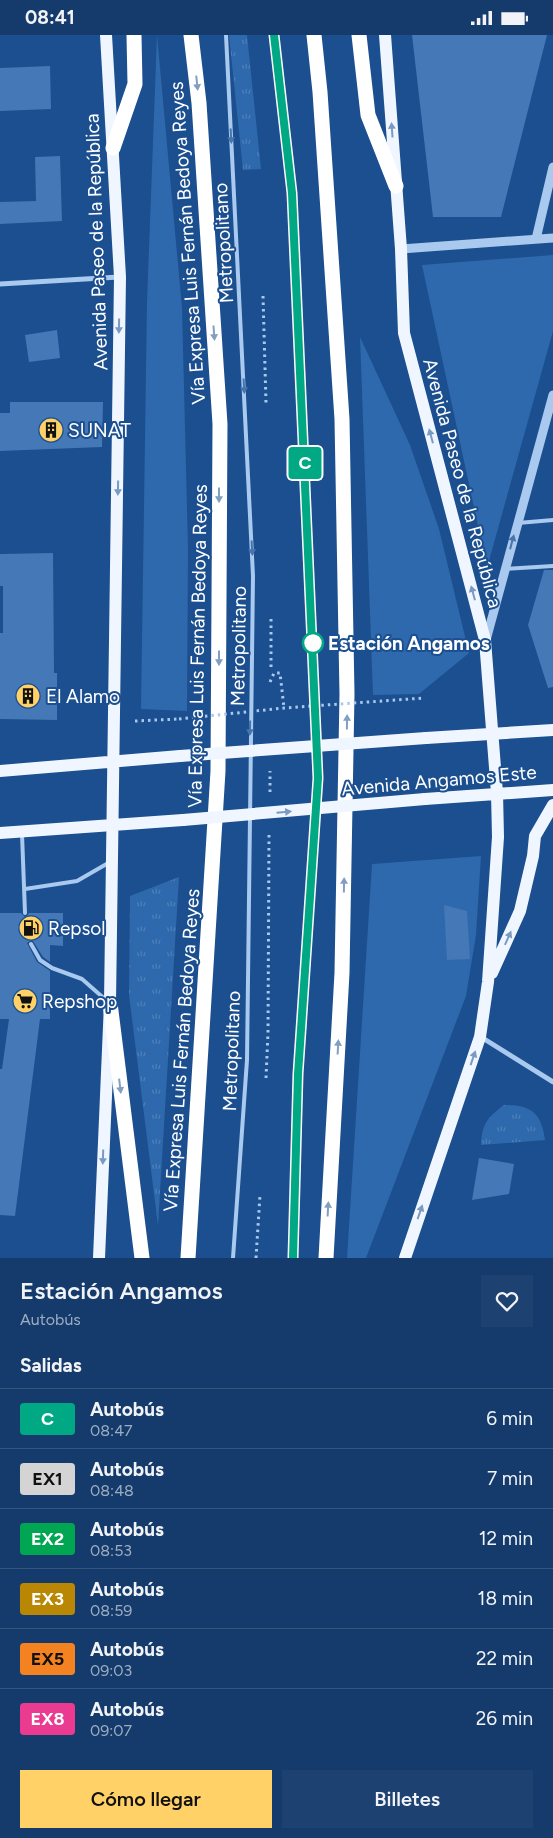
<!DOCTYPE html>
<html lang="es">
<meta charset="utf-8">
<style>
body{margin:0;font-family:Figtree,sans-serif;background:#1d4271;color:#f1f3f6;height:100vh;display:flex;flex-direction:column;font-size:19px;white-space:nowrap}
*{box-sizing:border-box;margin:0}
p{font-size:16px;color:#9dadc1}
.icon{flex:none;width:28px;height:28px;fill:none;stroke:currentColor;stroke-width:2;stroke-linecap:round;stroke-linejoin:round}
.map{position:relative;height:1223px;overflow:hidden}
.drawer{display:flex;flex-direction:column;background:#143b6b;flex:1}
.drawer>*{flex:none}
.badge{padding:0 10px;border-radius:4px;font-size:18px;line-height:32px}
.map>.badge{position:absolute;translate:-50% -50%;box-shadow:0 0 0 2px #fff}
h2{padding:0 20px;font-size:19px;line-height:45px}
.round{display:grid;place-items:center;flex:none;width:52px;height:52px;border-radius:0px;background:#1d4271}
.overview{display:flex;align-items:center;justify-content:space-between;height:85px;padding:0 20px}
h1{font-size:24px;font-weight:600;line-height:38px}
.action{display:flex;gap:10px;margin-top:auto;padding:10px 20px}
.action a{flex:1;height:58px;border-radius:0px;background:#ffd166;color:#111;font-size:20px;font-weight:600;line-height:58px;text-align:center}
.action a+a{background:#1d4271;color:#f1f3f6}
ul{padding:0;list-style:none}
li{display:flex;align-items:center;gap:15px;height:60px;padding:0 20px;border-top:1px solid #33557e}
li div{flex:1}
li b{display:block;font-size:19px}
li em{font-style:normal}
li .badge{min-width:55px;font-weight:700;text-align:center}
.status{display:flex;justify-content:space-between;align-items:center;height:35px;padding:0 25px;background:#143b6b;direction:ltr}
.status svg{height:14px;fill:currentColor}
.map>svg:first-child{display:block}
</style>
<div class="status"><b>08:41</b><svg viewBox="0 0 49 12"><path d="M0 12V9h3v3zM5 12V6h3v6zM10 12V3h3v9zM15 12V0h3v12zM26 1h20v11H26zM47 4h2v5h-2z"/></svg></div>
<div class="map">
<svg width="553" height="1223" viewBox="0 0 553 1223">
<defs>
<pattern id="grass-tufts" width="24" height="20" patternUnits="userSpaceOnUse" patternTransform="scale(1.25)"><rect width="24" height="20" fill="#2e69ad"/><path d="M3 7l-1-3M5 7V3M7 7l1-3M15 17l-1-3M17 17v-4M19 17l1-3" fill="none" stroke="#4d80b9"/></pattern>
</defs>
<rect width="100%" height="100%" fill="#1b4f8f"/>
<!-- grass -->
<path fill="url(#grass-tufts)" d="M229 0H247L261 134 243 135Z
M179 842 158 1190 129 960 130 861Z
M504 1070C531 1069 542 1079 545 1105L481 1110C482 1089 487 1083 504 1070Z"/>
<!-- green -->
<path fill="#2e69ad" d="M157 0 182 273 188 513 187 676 141 674 147 267Z
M553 220V296L487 533 422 230Z
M360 302 410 410 439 494 469 618 419 659 373 660Z
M481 821 476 900 466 961 366 1223H347L372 829Z"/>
<!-- building -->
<path fill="#4478b7" d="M412 0H547L501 182H433Z
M50 31 51 74 0 76V33Z
M60 121 62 186 0 189V167L36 166 35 122Z
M57 295 60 323 29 327 25 300Z
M10 367H103L102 412 0 416V378H10Z
M53 518 54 638H57V685L0 684V598H3V551H0V519Z
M544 535H553V652L548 653 528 590Z
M444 870 467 876 470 924 447 925Z
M0 878H21L25 882 27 881 29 878H63V911L50 910V927L43 922 33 906H30L27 908 37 927 50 936V984H40L15 1181 0 1180V1034H2L9 984H0Z
M479 1123 514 1129 509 1159 472 1165Z"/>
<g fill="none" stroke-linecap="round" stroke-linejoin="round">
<!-- path -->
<path stroke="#a9c9ee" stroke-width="3" stroke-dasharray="2.5 4" stroke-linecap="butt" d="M263 261 266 368
M271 632V583
M270 647 274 638H280L284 673
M135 686 179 684
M270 757V736
M266 1043 268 998 269 798
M256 1223 260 1160"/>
<!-- service -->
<path stroke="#a9c9ee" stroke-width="4" d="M226 0 253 541 247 1025 233 1223
M275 0 292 158 318 743 298 1039 293 1223
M518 488 553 485
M505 534 553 531
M22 799 25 878
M25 854 77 846 110 827
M31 909 40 925 52 933 82 944 107 966"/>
<!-- minor -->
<path stroke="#a9c9ee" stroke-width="5" d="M0 249 119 242
M481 1002 553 1047"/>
<!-- tertiary -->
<path stroke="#a9c9ee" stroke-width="9" d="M536 204 553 132
M401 214 553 203
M486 605 553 360"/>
<!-- primary -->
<path stroke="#f0f6ff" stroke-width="12" d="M385 0 401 214 404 298 485 605 497 758 498 802 488 947 480 1002 405 1223
M426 703 553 695
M0 736 180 721
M425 764 553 755
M0 798 183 785
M492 938 520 876 533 821 535 801 553 770
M99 1223 110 968 120 242 106 0"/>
<!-- motorway -->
<path stroke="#fff" stroke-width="15" d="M314 0 320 57 342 384 347 659 342 938 326 1223
M359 0 368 80 396 151
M113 113 135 49 134 0
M110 968 142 1223
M188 1223 218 736 220 389 199 68 191 0"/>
<!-- path-bridge -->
<path stroke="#a9c9ee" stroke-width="3" stroke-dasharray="2.5 4" stroke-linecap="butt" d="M179 684 284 673 424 663"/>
<!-- primary-bridge -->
<path stroke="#f0f6ff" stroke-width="12" d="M180 721 426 703
M183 785 425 764"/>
</g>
<!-- one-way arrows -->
<defs><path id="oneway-solid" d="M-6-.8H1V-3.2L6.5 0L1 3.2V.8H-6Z" transform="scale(1.25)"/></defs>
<g fill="#829ec1">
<use href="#oneway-solid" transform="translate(197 48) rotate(84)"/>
<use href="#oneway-solid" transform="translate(214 298) rotate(86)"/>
<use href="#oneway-solid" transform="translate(219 460) rotate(90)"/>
<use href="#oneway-solid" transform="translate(219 623) rotate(90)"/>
<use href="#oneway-solid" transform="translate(347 687) rotate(-89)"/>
<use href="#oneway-solid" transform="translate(344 850) rotate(-89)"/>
<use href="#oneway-solid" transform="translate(338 1012) rotate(-87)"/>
<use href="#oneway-solid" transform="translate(120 1051) rotate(83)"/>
<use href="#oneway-solid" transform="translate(328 1174) rotate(-87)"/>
</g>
<g fill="#7b9ac1">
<use href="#oneway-solid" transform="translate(392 95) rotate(-94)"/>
<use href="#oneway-solid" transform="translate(119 291) rotate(91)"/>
<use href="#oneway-solid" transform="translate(431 401) rotate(-105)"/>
<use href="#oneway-solid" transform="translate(118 453) rotate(91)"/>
<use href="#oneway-solid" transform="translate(473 558) rotate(-105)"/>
<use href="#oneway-solid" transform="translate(284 777) rotate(-5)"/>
<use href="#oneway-solid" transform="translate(508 903) rotate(-66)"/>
<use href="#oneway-solid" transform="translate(473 1023) rotate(-71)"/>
<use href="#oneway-solid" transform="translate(103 1122) rotate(92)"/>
<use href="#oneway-solid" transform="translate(420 1177) rotate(-71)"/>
</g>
<g fill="#4674ac">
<use href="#oneway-solid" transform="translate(231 101) rotate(87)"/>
<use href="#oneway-solid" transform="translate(244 351) rotate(87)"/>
<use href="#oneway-solid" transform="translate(512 507) rotate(-75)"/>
<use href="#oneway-solid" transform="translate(252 513) rotate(87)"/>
<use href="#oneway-solid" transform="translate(250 693) rotate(91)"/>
</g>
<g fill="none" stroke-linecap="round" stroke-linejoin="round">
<defs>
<path id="line" d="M274 0 292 158 318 743 298 1039 293 1223"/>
</defs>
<!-- line casing -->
<use href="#line" stroke="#fff" stroke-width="11"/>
<!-- line -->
<use href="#line" stroke="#00a884" stroke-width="8"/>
</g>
<!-- icons -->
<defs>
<symbol id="building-disc" viewBox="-11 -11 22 22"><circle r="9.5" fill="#ffd166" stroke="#1b4f8f"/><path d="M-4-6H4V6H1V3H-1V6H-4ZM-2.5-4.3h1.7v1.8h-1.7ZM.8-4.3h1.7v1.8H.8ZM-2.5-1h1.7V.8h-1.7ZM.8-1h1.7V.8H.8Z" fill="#111"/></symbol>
<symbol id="fuel-disc" viewBox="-11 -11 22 22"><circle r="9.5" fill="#ffd166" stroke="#1b4f8f"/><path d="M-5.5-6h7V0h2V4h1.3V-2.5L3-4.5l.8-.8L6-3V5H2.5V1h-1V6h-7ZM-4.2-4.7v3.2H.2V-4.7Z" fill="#111"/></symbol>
<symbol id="supermarket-disc" viewBox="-11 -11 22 22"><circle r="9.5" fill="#ffd166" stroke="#1b4f8f"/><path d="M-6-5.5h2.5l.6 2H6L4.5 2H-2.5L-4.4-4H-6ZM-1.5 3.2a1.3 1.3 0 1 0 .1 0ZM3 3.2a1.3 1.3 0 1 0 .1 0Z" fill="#111"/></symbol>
</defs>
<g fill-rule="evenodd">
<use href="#building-disc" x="37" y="381" width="28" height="28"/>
<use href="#building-disc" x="14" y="647" width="28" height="28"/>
<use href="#fuel-disc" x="17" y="879" width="28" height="28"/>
<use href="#supermarket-disc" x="11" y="952" width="28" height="28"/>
</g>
<!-- markers -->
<circle fill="#fff" stroke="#00a884" stroke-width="2.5" cx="313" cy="608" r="10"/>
<g text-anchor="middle" stroke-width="4" stroke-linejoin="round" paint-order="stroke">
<!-- street labels -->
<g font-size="19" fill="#fff" stroke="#1b4f8f">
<text transform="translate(96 207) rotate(-92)" y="7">Avenida Paseo de la República</text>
<text transform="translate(187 208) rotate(-94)" y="7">Vía Expresa Luis Fernán Bedoya Reyes</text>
<text transform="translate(223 208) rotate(-93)" y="7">Metropolitano</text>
<text transform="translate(463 448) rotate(75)" y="7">Avenida Paseo de la República</text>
<text transform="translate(197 611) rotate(-89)" y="7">Vía Expresa Luis Fernán Bedoya Reyes</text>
<text transform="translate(238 611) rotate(-89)" y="7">Metropolitano</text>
<text transform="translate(439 745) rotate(-5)" y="7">Avenida Angamos Este</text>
<text transform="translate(181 1015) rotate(-86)" y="7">Vía Expresa Luis Fernán Bedoya Reyes</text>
<text transform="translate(231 1016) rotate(-88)" y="7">Metropolitano</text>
</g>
<!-- poi labels -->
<g font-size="19" fill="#fff" stroke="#1b4f8f" text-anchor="start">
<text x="68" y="402">SUNAT</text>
<text x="46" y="668">El Alamo</text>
<text x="48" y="900">Repsol</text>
<text x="42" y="973">Repshop</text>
</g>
<!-- stop labels -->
<g font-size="19" font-weight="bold" fill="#fff" stroke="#1b4f8f" text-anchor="start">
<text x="328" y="615">Estación Angamos</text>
</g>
</g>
</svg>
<b class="badge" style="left:305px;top:428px;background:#00a884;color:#fff">C</b>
</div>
<section class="drawer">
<div class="overview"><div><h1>Estación Angamos</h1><p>Autobús</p></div><a class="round"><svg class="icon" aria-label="heart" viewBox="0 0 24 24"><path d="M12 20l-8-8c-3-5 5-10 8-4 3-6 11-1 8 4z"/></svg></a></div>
<h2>Salidas</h2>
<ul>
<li><span class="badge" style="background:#00a884;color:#fff">C</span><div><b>Autobús</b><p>08:47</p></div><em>6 min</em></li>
<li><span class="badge" style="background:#d4d4d4;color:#111">EX1</span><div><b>Autobús</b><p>08:48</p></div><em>7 min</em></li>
<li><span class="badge" style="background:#00a651;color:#fff">EX2</span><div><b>Autobús</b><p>08:53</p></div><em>12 min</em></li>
<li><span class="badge" style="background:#b98703;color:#fff">EX3</span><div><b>Autobús</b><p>08:59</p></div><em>18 min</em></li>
<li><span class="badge" style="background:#f58220;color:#111">EX5</span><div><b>Autobús</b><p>09:03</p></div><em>22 min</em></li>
<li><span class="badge" style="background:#eb3b91;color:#fff">EX8</span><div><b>Autobús</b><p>09:07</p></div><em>26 min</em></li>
</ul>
<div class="action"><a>Cómo llegar</a><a>Billetes</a></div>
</section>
